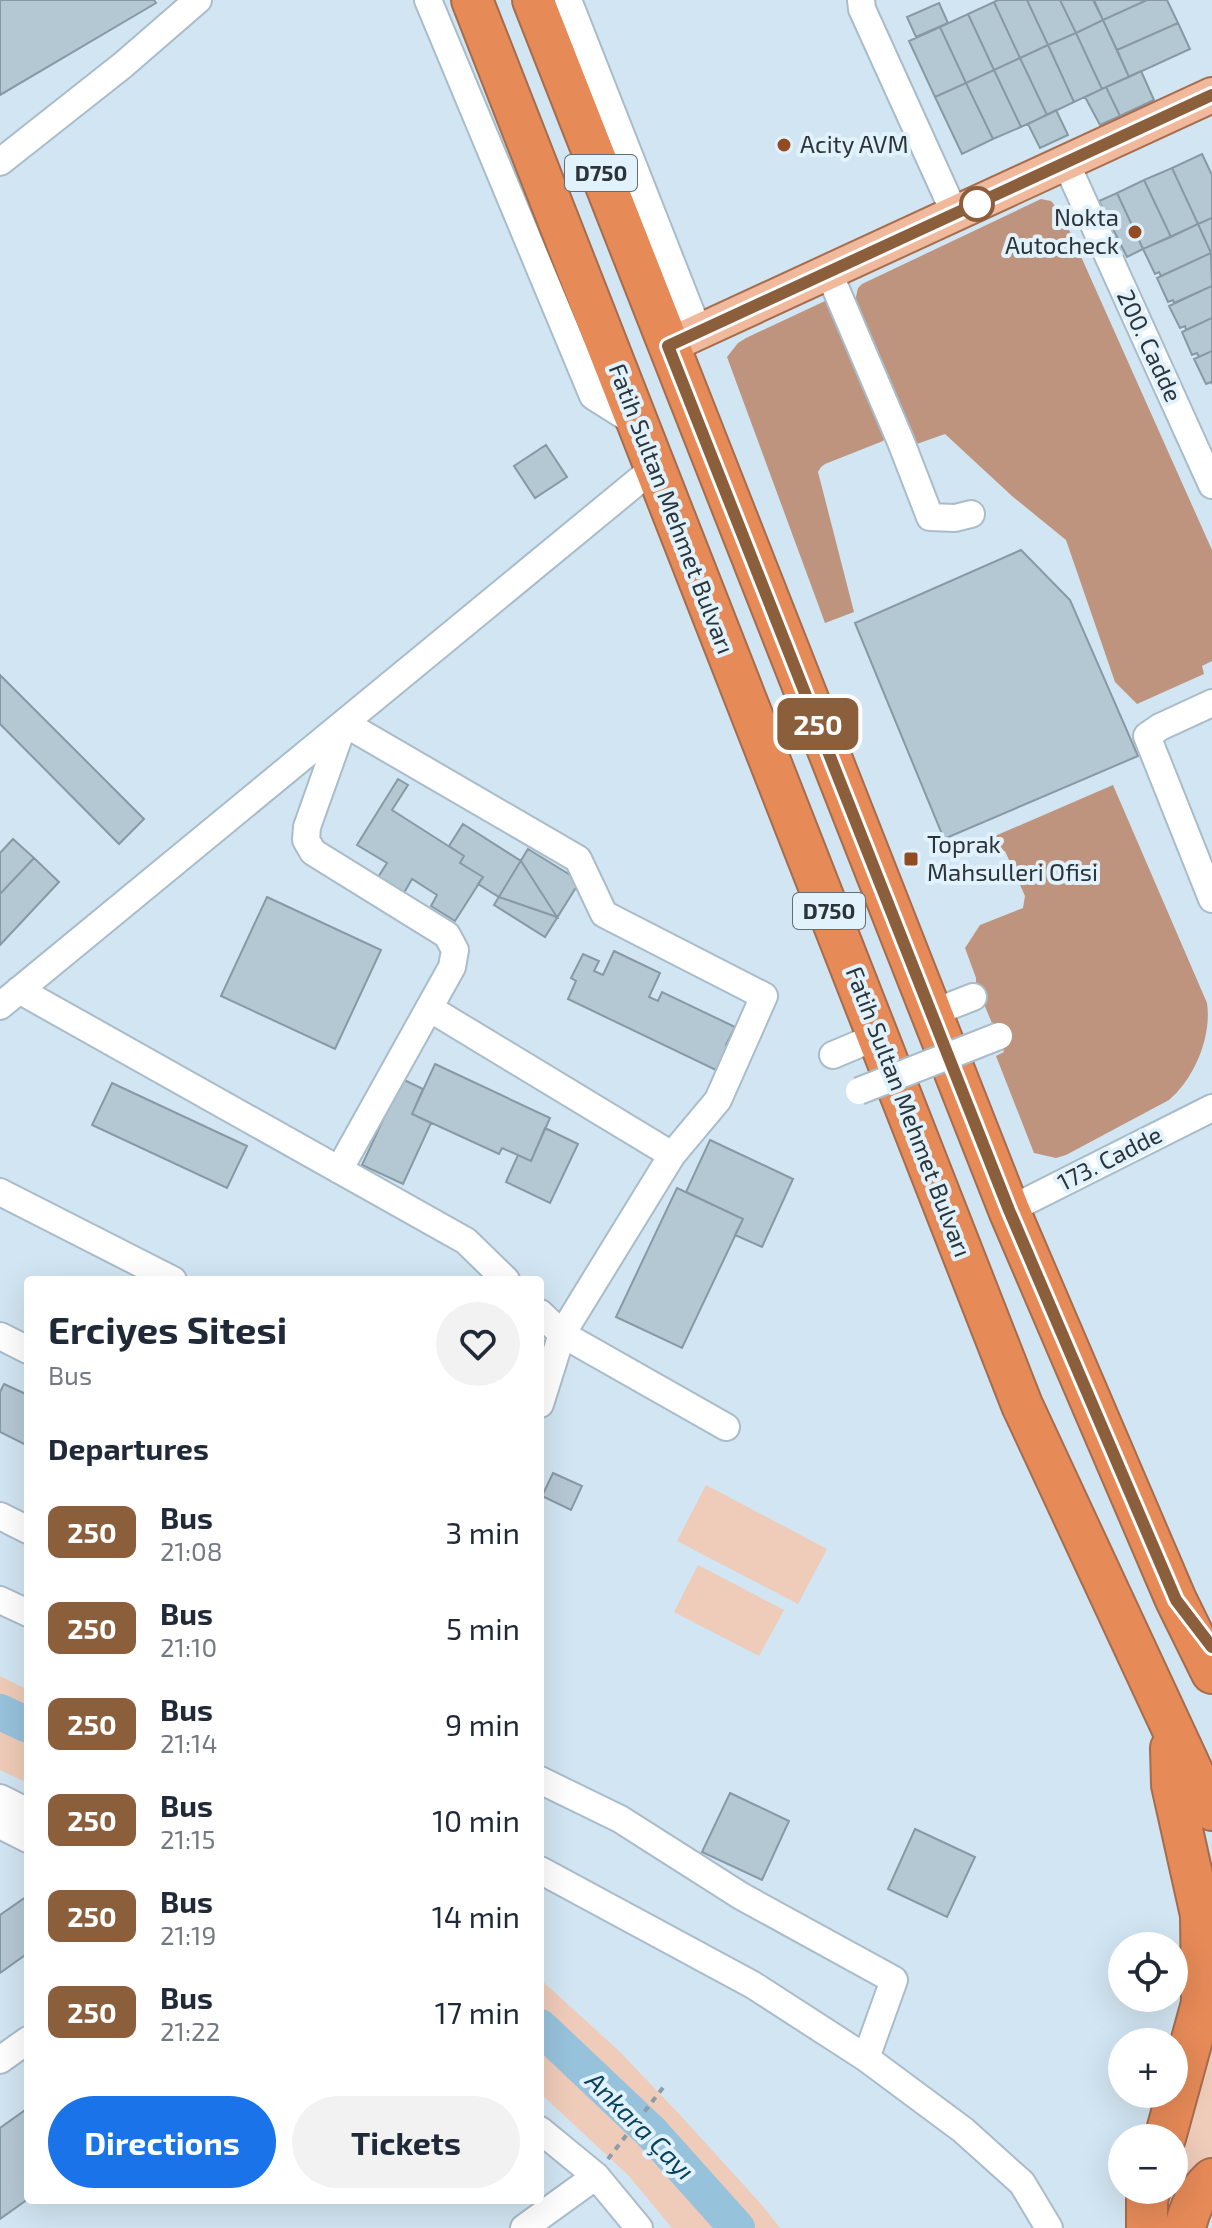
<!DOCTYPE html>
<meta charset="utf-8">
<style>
body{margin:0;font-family:"Exo 2",sans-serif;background:#f2f2f3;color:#1f2937;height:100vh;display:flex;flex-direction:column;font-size:30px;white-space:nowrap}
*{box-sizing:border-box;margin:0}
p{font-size:26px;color:#747a83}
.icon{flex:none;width:44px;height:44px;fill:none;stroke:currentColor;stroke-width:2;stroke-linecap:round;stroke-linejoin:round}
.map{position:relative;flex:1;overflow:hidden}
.panel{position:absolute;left:24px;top:1276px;width:520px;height:928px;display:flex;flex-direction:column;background:#fff;border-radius:8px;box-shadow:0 8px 32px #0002}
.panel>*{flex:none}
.badge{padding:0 16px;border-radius:12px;font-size:28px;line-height:52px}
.buttons{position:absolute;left:1108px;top:1932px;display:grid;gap:16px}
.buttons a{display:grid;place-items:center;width:80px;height:80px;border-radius:50%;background:#fff;box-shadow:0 8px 32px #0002;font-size:40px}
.map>.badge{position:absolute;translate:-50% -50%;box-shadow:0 0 0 4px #fff}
h2{padding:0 24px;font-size:30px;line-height:72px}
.round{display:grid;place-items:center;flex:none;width:84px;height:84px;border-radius:42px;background:#f2f2f3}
.headline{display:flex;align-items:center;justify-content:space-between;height:136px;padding:0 24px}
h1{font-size:38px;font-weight:700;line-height:60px}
.cta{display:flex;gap:16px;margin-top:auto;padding:16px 24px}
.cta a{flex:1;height:92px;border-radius:48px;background:#1a73e8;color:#fff;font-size:32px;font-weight:700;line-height:92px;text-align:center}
.cta a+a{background:#f2f2f3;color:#1f2937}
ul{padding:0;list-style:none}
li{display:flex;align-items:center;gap:24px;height:96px;padding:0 24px}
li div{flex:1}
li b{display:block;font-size:30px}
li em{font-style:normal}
li .badge{min-width:88px;font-weight:700;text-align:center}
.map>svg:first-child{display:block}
</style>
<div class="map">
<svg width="1212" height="2228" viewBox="0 0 1212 2228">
<rect width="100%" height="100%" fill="#d1e5f2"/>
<!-- green -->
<path fill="#efcbb9" d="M706 1485 827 1549 798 1604 677 1541Z
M698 1565 784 1610 759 1656 674 1612Z
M0 1676 28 1690V1783L0 1770Z
M540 1979 619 2051 680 2115 761 2204 780 2228H672L629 2176 540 2093Z
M1212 2039V2160L1168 2228H1159L1164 2190H1174V2152Z"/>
<!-- forest -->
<path fill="#be947f" d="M1041 199 1051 201 1062 214 1212 550V661L1202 666 1204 674 1137 704 1115 682 1066 540 1012 496 945 434 911 446 855 301 858 288 862 284Z
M825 301 829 304 886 437 883 441 825 464 821 467 818 472 854 612 825 623 727 357 738 343 746 338Z
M1113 785 1207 1003C1212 1037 1194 1079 1169 1100L1066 1155 1056 1158 1034 1153 996 1056 1004 1052 976 985V978L965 948 980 925 1023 908 1025 896 1005 851 992 855 988 839Z"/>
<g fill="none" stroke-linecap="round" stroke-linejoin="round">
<!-- river -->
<path stroke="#97c2dc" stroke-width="36" d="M0 1712 28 1725
M540 2027 651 2132 737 2228"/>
</g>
<!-- building -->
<path fill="#b4c8d4" stroke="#8699a5" stroke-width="2" d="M0 0H154L156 3 0 95Z
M998 0H1027L1048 45 1020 58 994 2Z
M1027 0H1060L1076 33 1048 45Z
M1060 0H1094L1103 20 1076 33Z
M1093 0H1147L1103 20Z
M1147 0H1167L1178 23 1117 50 1103 20Z
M994 2 1020 58 994 70 968 14Z
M939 3 948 23 916 37 907 17Z
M968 14 994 70 966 83 940 27Z
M1103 20 1129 77 1102 89 1076 33Z
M1178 23 1190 49 1129 77 1117 50Z
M940 27 966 83 935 97 909 41Z
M1076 33 1102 89 1074 102 1048 45Z
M1048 45 1074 102 1047 115 1020 58Z
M1020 58 1047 115 1021 127 994 70Z
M994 70 1021 127 993 139 966 83Z
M1141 71 1154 100 1120 116 1106 87Z
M966 83 993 139 962 154 935 97Z
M1106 87 1120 116 1100 125 1085 97Z
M1056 110 1068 135 1040 148 1028 124Z
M1202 154 1212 175V218L1198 224 1172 168Z
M1172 168 1198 224 1171 237 1144 180Z
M1144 180 1171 237 1143 249 1117 193Z
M1117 193 1143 249 1127 257 1099 201Z
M1212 218V253H1211L1198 224Z
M1198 224 1211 253 1161 276 1159 272 1155 274 1143 249Z
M1211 253 1212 286 1174 303 1173 300 1168 302 1157 278Z
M1212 286V318L1186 330 1185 326 1180 328 1169 306Z
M1212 318V351L1199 357 1197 353 1192 355 1182 332Z
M1212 351V384L1211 382 1206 384 1194 359Z
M546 445 567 477 535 498 514 466Z
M1021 550 1070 600 1138 756 944 839 855 623Z
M0 675 144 819 119 844 0 724Z
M398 779 408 785 392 810 464 856 460 863 483 877 455 921 431 906 437 895 412 879 401 898 375 882 387 863 357 845Z
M463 824 521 861 557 917 499 897 478 884 483 877 460 863 464 856 449 846Z
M13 839 34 858 0 894V853Z
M528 849 580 881 545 937 494 905Z
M34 858 59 882 0 945V894Z
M267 897 381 950 335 1049 221 996Z
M614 951 660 973 649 997 658 1001 662 992 735 1027 726 1045 731 1047 720 1072 568 999 576 981 571 978 583 954 599 961 594 971 603 975Z
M435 1064 550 1118 531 1161 502 1148 499 1154 412 1114Z
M402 1079 423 1089 412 1114 431 1123 403 1184 362 1165Z
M112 1083 247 1146 227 1188 92 1125Z
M545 1128 578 1144 550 1203 506 1182 518 1155 531 1161Z
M710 1140 793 1179 762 1247 735 1235 743 1219 686 1192Z
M677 1188 743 1219 682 1348 616 1317Z
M4 1384 28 1395V1446L0 1432V1392Z
M553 1473 582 1486 571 1510 542 1496Z
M730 1793 789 1821 762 1880 702 1852Z
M915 1829 975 1857 947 1917 888 1889Z
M26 1897 28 1900V1953L0 1973V1915Z
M28 2108V2199L0 2219V2128Z"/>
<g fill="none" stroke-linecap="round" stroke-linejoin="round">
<defs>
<path id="minor" d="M428 0 593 396 639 425
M568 0 699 333
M861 0 862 9 955 214
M0 162 123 65 198 0
M1066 163 1212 485
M829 273 901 442 930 517 955 518 971 514
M1212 703 1160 727 1147 736 1212 899
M344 723 578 859 604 914 764 996 718 1100 672 1155 562 1334 540 1404
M19 990 466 1241 506 1280
M0 1006 655 467
M429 1008 672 1155
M932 1013 973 997
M833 1055 878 1036
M339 1170 452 967 455 950 447 935 313 852 306 840 307 827 344 723
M0 1192 173 1280
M1009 1210 1212 1108
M540 1313 562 1334 726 1427
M0 1336 28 1350
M0 1516 28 1530
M0 1600 28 1613
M540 1780 620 1819 741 1896 894 1980 866 2058
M0 1798 28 1812
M0 1825 28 1839
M540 1870 753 1985 866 2058 963 2130 1022 2183 1049 2228
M0 2060 28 2040
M540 2130 596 2176 639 2228
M524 2228 596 2176"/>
<path id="major" d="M668 346 1212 95"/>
<path id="highway" d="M472 0 1022 1405 1200 1788 1212 1810
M533 0 1009 1210 1176 1600 1212 1673
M1165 2138 1202 2003 1201 1915 1172 1785 1171 1748
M1147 2228V2200L1150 2190
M1185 2228C1190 2207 1196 2194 1212 2179"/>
</defs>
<!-- minor casing -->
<use href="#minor" stroke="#a9bcc9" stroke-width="30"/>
<!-- major casing -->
<use href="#major" stroke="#a56c4d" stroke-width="38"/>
<!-- highway casing -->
<use href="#highway" stroke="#a56c4d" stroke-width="44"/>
<!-- path -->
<path stroke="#8d9ca5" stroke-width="4" stroke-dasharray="6 6" stroke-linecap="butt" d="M608 2159 665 2085"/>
<!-- minor -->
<use href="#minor" stroke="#fff" stroke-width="26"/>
<!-- major -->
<use href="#major" stroke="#f0b99b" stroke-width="34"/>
<!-- highway -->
<use href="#highway" stroke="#e68a58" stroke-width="40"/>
<defs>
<path id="minor-bridge" d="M859 1091 999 1036"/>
</defs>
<!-- minor-bridge casing -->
<use href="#minor-bridge" stroke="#a9bcc9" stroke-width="30" stroke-linecap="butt"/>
<!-- minor-bridge -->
<use href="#minor-bridge" stroke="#fff" stroke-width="26"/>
</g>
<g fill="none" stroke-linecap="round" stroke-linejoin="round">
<defs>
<path id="line" d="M1212 95 668 346 1009 1210 1176 1600 1212 1647"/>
</defs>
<!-- line casing -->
<use href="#line" stroke="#fff" stroke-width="18"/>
<!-- line -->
<use href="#line" stroke="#8b5e3c" stroke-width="12"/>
</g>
<!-- markers -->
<g fill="#924c24" stroke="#e1f2fc" stroke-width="3">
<circle cx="784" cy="145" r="8"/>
<circle cx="1135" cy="232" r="8"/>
<rect x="903" y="851" width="16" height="16" rx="4"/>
</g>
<circle fill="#fff" stroke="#8b5e3c" stroke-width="4" cx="977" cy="204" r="16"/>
<g text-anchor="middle" stroke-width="8" stroke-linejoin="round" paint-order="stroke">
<!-- shield labels -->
<g fill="#e1f2fc" stroke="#626d74" stroke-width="2">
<rect x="565" y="155" width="72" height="36" rx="6"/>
<rect x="793" y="893" width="72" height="36" rx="6"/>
</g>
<g font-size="22" font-weight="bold" fill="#2c3439">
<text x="601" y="181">D750</text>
<text x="829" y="919">D750</text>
</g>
<!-- poi labels -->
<g font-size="24" fill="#2c3439" stroke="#e1f2fc" text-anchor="start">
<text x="800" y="153">Acity AVM</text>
<text x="1119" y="226" text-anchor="end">Nokta<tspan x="1119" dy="28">Autocheck</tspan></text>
<text x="927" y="853">Toprak<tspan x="927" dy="28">Mahsulleri Ofisi</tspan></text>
</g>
<!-- street labels -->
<g font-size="24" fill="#2c3439" stroke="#e1f2fc">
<text transform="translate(1149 346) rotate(65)" y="8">200. Cadde</text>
<text transform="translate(671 509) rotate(69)" y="8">Fatih Sultan Mehmet Bulvarı</text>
<text transform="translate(908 1112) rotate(69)" y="8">Fatih Sultan Mehmet Bulvarı</text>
<text transform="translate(1110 1159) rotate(-27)" y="8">173. Cadde</text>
</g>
<!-- water labels -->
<g font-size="26" font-style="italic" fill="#08415c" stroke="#e1f2fc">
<text transform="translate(640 2126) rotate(45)" y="9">Ankara Çayı</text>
</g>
</g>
</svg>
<div class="buttons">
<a><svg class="icon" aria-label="locate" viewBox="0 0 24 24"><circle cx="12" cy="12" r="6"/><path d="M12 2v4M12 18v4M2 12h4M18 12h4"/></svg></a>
<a>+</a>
<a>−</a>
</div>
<b class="badge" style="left:818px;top:724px;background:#8b5e3c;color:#fff">250</b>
<section class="panel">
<div class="headline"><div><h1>Erciyes Sitesi</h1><p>Bus</p></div><a class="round"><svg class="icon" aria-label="heart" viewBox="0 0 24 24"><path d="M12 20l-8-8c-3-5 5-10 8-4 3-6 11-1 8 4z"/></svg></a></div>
<h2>Departures</h2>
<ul>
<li><span class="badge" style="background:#8b5e3c;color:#fff">250</span><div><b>Bus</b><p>21:08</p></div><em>3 min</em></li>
<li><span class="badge" style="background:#8b5e3c;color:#fff">250</span><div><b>Bus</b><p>21:10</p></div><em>5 min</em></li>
<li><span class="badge" style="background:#8b5e3c;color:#fff">250</span><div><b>Bus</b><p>21:14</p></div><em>9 min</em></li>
<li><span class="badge" style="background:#8b5e3c;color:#fff">250</span><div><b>Bus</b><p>21:15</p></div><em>10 min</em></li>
<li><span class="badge" style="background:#8b5e3c;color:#fff">250</span><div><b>Bus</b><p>21:19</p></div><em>14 min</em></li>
<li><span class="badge" style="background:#8b5e3c;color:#fff">250</span><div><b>Bus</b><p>21:22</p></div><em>17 min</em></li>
</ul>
<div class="cta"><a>Directions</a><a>Tickets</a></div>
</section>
</div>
